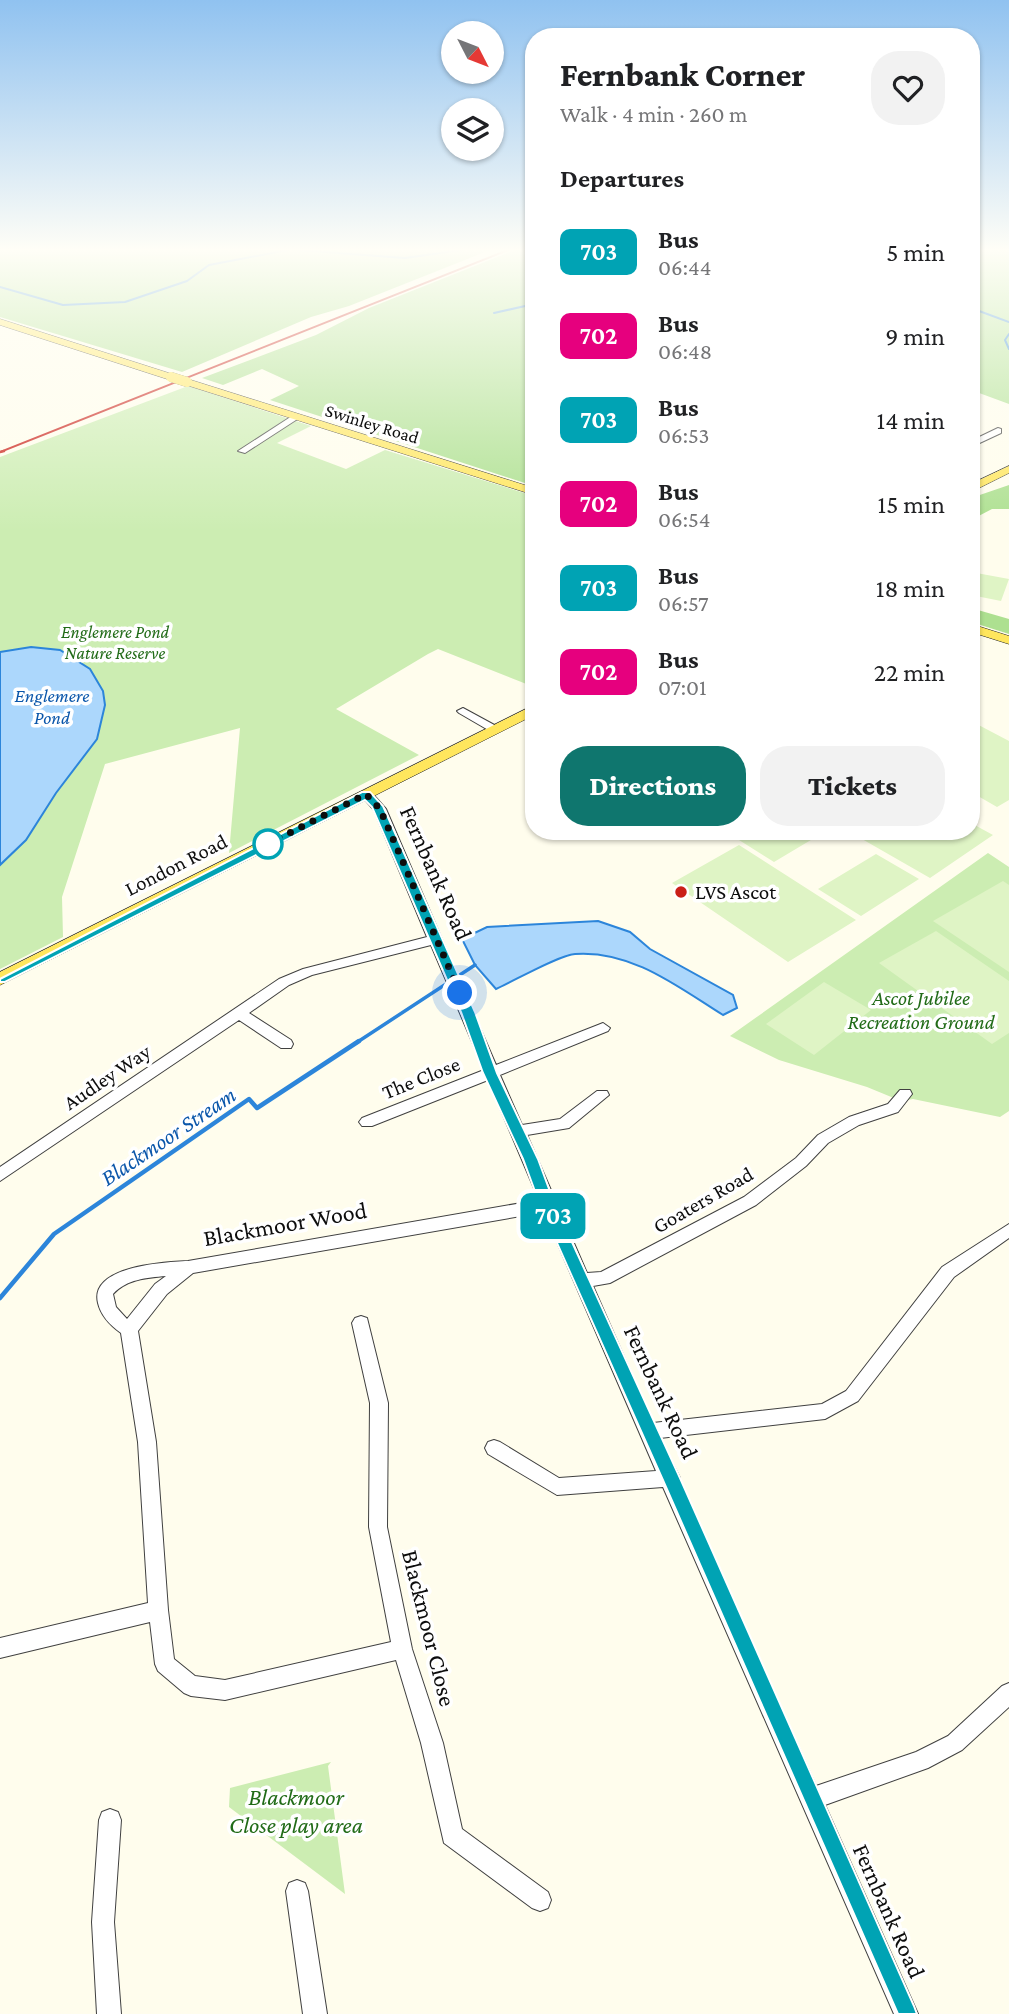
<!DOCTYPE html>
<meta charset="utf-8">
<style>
body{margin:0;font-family:"Crimson Pro",serif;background:#f2f2f2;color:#202124;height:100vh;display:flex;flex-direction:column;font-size:26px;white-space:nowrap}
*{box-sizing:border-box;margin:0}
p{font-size:23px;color:#757577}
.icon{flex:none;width:38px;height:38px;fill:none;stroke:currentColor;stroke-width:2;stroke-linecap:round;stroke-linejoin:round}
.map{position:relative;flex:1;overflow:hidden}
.side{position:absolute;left:525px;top:28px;width:455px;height:812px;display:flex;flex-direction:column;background:#fff;border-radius:28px;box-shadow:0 2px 5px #0004}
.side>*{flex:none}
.badge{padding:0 14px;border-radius:10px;font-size:24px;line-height:46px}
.needle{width:46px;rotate:132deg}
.controls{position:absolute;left:441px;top:21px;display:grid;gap:14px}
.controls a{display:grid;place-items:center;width:63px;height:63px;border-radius:50%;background:#fff;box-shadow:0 2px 5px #0004;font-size:35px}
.you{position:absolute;width:35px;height:35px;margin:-18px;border:5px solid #fff;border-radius:50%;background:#1a73e8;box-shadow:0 0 0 10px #1a73e833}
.map>.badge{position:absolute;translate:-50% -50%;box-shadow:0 0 0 4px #fff}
h2{padding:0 35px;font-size:26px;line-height:63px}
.round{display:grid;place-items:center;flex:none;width:74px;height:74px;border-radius:28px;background:#f2f2f2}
.summary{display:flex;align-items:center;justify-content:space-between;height:119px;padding:0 35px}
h1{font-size:33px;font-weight:800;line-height:52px}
.primary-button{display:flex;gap:14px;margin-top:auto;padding:14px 35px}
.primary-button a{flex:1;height:80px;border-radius:28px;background:#0f766e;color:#fff;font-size:28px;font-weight:800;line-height:80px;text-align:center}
.primary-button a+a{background:#f2f2f2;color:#202124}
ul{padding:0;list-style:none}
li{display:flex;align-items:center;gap:21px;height:84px;padding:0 35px}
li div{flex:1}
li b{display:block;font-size:26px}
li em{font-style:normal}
li .badge{min-width:77px;font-weight:700;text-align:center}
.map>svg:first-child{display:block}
</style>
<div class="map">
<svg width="1009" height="2014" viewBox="0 0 1009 2014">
<rect width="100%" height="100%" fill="#fffded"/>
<!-- green -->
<path fill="#ccedb2" d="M188 386 311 426 277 443 346 469 385 450 534 496V687L438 649 428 654 336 709 419 755 229 853 240 728 105 764 62 897 63 937 0 969V457Z
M988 853 1009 867V1111L1000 1117 913 1099 901 1101 867 1087 779 1060 730 1036Z
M331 1762 328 1766 345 1894 229 1807 230 1788Z"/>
<!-- forest -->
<path fill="#ade090" d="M0 250H490L349 306 311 317 182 372 0 317Z
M515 250H534V486L270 400 299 386 262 369 223 385 202 378 316 335 369 308Z
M971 250H1009V404L971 390Z
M1009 485V509H992L971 520V498Z
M971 608 1009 619V634L971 622Z"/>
<!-- pitch -->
<path fill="#dff4c5" d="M971 572 1009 579 1001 601 971 595Z
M971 721 1009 741V800L997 807 971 792Z
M971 823 993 835 930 878 848 831H971Z
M755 831H826L774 862 739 840Z
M739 845 856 920 788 962 672 883Z
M876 854 919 879 861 916 818 889Z
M1003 881 1009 885V972L933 921Z
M936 931 1009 981V1033L992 1044 879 963Z
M824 982 871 1010 814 1055 766 1024Z"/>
<!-- water -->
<path fill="#acd7fc" stroke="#2c85da" stroke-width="2" d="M31 647 60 650 90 669 103 691 105 705 97 739 56 793 26 840 0 865V652Z
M598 921 630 932 650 949 733 995 737 1008 723 1015C678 987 632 950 575 954 559 955 514 981 496 989L475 965 462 939 487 927Z"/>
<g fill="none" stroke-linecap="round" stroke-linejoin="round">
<!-- stream-far2 -->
<path stroke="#2c85da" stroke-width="2" d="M298 250 405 258 461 250
M0 287 63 305 125 302 187 281 209 265 288 250
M971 308 1009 322
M494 313 534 304
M1009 334 1005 340 1009 349"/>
<!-- stream-far1 -->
<path stroke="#2c85da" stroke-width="3.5" d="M356 1043 475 965"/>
<!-- stream -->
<path stroke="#2c85da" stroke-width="4.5" d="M0 1298 54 1234 249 1099 257 1108 359 1041"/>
<defs>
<path id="minor" d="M292 416 299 418 245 453 238 451Z
M998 428 1001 429V433L971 447V441Z
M463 708 498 727 500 729 498 731H490L459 713 457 711Z
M366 790 370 791 386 809 496 1065 598 1025 603 1023 610 1028 608 1031 500 1075 522 1125 560 1119 597 1091H607L609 1095 569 1128 527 1135 587 1273 601 1272 744 1197 796 1158 818 1135 849 1117 888 1104 900 1090H910L912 1094 898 1112 859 1125 828 1143 806 1166 756 1205 610 1283 593 1286 653 1423 822 1404 846 1391 942 1267 1009 1224V1238L954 1277 858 1401 825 1419 660 1438 680 1478 679 1480 816 1786 916 1752 948 1736 1002 1686 1009 1683V1707L962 1750 928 1768 825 1805 918 2014H894L663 1487 557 1495 488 1454 485 1448 488 1442 494 1440 500 1442 559 1478 656 1471 544 1212 193 1273 167 1294 138 1331 156 1442 168 1610 174 1659 195 1676 225 1680 391 1642 369 1527 370 1403 352 1323 355 1318 361 1316 367 1318 388 1403 387 1527 412 1649 443 1743 462 1829 548 1892 551 1900 548 1908 540 1911 532 1908 444 1843 421 1743 396 1660 225 1700 191 1696 184 1693 158 1671 155 1664 150 1622 0 1658V1638L148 1603 138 1442 121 1333C110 1325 101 1316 98 1303 89 1266 165 1262 188 1261L539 1200 488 1080 372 1126H362L359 1122 362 1118 484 1070 431 945 312 975 289 985 249 1013 291 1040 293 1044 291 1048H281L239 1020 0 1181V1167L279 979 303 969 427 937 374 810 360 794ZM166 1276 155 1284 127 1319 116 1307 113 1294C127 1279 146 1278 166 1276Z
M110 1809 118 1812 121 1820 114 1922 121 2014H97L92 1922 99 1820 102 1812Z
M297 1880 305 1883 308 1891 327 2014H303L286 1891 289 1883Z"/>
<path id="major" d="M0 319 175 375 176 377 167 379 0 325Z
M183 380H191L534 488V495L183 384Z
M1009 466V473L971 492V484Z
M971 624 1009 636V644L971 632Z
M534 705V715L0 985V972Z"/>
</defs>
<!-- minor casing -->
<use href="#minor" stroke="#404040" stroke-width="2"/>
<!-- major casing -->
<use href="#major" stroke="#1e1e1e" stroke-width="1"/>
<!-- minor -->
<use href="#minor" fill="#fff" fill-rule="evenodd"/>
<!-- major -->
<use href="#major" fill="#ffe65d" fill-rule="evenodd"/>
<!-- rail-far1 -->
<path stroke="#ca1f18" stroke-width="2" d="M0 452 508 250"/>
<!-- rail -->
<path stroke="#ca1f18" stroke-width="2.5" d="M0 452 4 451"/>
<defs>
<path id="major-bridge" d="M171 377 187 382"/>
</defs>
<!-- major-bridge casing -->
<use href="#major-bridge" stroke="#1e1e1e" stroke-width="10" stroke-linecap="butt"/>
<!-- major-bridge -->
<use href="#major-bridge" stroke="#ffe65d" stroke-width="10"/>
</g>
<!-- sky -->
<linearGradient id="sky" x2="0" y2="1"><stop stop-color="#90c2f0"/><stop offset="0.47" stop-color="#fffef7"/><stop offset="1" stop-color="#fffef7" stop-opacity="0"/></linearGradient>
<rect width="1009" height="532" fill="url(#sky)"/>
<!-- line -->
<path fill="#00a3b4" stroke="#fff" stroke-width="2" d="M362 792H370L383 806 475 1012 497 1073 538 1159 555 1205 680 1478 914 2006 917 2014H898L662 1478 540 1205 523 1159 483 1073 461 1012 372 807 365 800 5 982H0V979Z"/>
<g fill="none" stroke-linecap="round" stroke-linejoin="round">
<!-- walk -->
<path stroke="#0d0d0d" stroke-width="7" stroke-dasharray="0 12.6" d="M268 844 366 794 380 809 460 993"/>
</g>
<!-- markers -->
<circle fill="#fff" stroke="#00a3b4" stroke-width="3.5" cx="268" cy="844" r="14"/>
<circle fill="#ca1f18" stroke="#fff" stroke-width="2.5" cx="681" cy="892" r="7"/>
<g text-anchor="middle" stroke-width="7" stroke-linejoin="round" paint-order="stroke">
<!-- far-street labels -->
<g font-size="18" fill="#0d0d0d" stroke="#fff">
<text transform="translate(372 424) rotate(17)" y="6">Swinley Road</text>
</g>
<!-- far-park labels -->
<g font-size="18" font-style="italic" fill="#216b17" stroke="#fff">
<text x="115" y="638">Englemere Pond<tspan x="115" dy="21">Nature Reserve</tspan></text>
</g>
<!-- far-water labels -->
<g font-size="19" font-style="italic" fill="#0a56aa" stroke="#fff">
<text x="52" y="702">Englemere<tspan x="52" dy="22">Pond</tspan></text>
</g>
<!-- street labels -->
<g font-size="21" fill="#0d0d0d" stroke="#fff">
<text transform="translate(176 865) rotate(-27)" y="7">London Road</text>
<text transform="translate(107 1077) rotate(-34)" y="7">Audley Way</text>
<text transform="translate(421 1078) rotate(-22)" y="7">The Close</text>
<text transform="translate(703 1200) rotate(-30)" y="7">Goaters Road</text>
</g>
<!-- poi labels -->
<g font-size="21" fill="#0d0d0d" stroke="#fff" text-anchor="start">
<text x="695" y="899">LVS Ascot</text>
</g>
<!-- park labels -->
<g font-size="21" font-style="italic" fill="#216b17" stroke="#fff">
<text x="921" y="1005">Ascot Jubilee<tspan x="921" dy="24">Recreation Ground</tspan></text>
</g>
<!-- water labels -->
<g font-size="23" font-style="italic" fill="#0a56aa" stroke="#fff">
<text transform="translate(168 1136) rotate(-34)" y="8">Blackmoor Stream</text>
</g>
<!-- near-street labels -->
<g font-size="24" fill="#0d0d0d" stroke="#fff">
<text transform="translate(436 873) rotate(66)" y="8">Fernbank Road</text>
<text transform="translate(285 1224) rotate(-10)" y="8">Blackmoor Wood</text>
<text transform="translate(661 1392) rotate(65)" y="8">Fernbank Road</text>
<text transform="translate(429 1628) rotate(76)" y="8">Blackmoor Close</text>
<text transform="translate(889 1911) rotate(66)" y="8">Fernbank Road</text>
</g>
<!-- near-park labels -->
<g font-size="24" font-style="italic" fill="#216b17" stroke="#fff">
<text x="296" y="1805">Blackmoor<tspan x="296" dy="28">Close play area</tspan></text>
</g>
</g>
</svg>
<div class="controls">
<a><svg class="needle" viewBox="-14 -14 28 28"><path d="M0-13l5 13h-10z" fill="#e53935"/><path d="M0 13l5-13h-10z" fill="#757577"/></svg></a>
<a><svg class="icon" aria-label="layers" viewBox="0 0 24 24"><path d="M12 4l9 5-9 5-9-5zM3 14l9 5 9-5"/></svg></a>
</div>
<div class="you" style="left:460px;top:993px"></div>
<b class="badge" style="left:553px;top:1216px;background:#00a3b4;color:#fff">703</b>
<section class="side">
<div class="summary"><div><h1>Fernbank Corner</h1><p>Walk · 4 min · 260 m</p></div><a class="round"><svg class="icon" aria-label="heart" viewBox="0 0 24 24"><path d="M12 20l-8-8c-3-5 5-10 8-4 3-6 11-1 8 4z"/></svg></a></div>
<h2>Departures</h2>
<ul>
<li><span class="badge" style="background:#00a3b4;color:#fff">703</span><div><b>Bus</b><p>06:44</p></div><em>5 min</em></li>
<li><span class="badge" style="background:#e6007e;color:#fff">702</span><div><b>Bus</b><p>06:48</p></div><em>9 min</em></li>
<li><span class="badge" style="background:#00a3b4;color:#fff">703</span><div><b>Bus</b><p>06:53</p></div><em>14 min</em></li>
<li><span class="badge" style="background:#e6007e;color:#fff">702</span><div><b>Bus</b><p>06:54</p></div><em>15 min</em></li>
<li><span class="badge" style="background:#00a3b4;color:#fff">703</span><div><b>Bus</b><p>06:57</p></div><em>18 min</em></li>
<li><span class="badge" style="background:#e6007e;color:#fff">702</span><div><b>Bus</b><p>07:01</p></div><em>22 min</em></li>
</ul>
<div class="primary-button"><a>Directions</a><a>Tickets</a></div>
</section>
</div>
